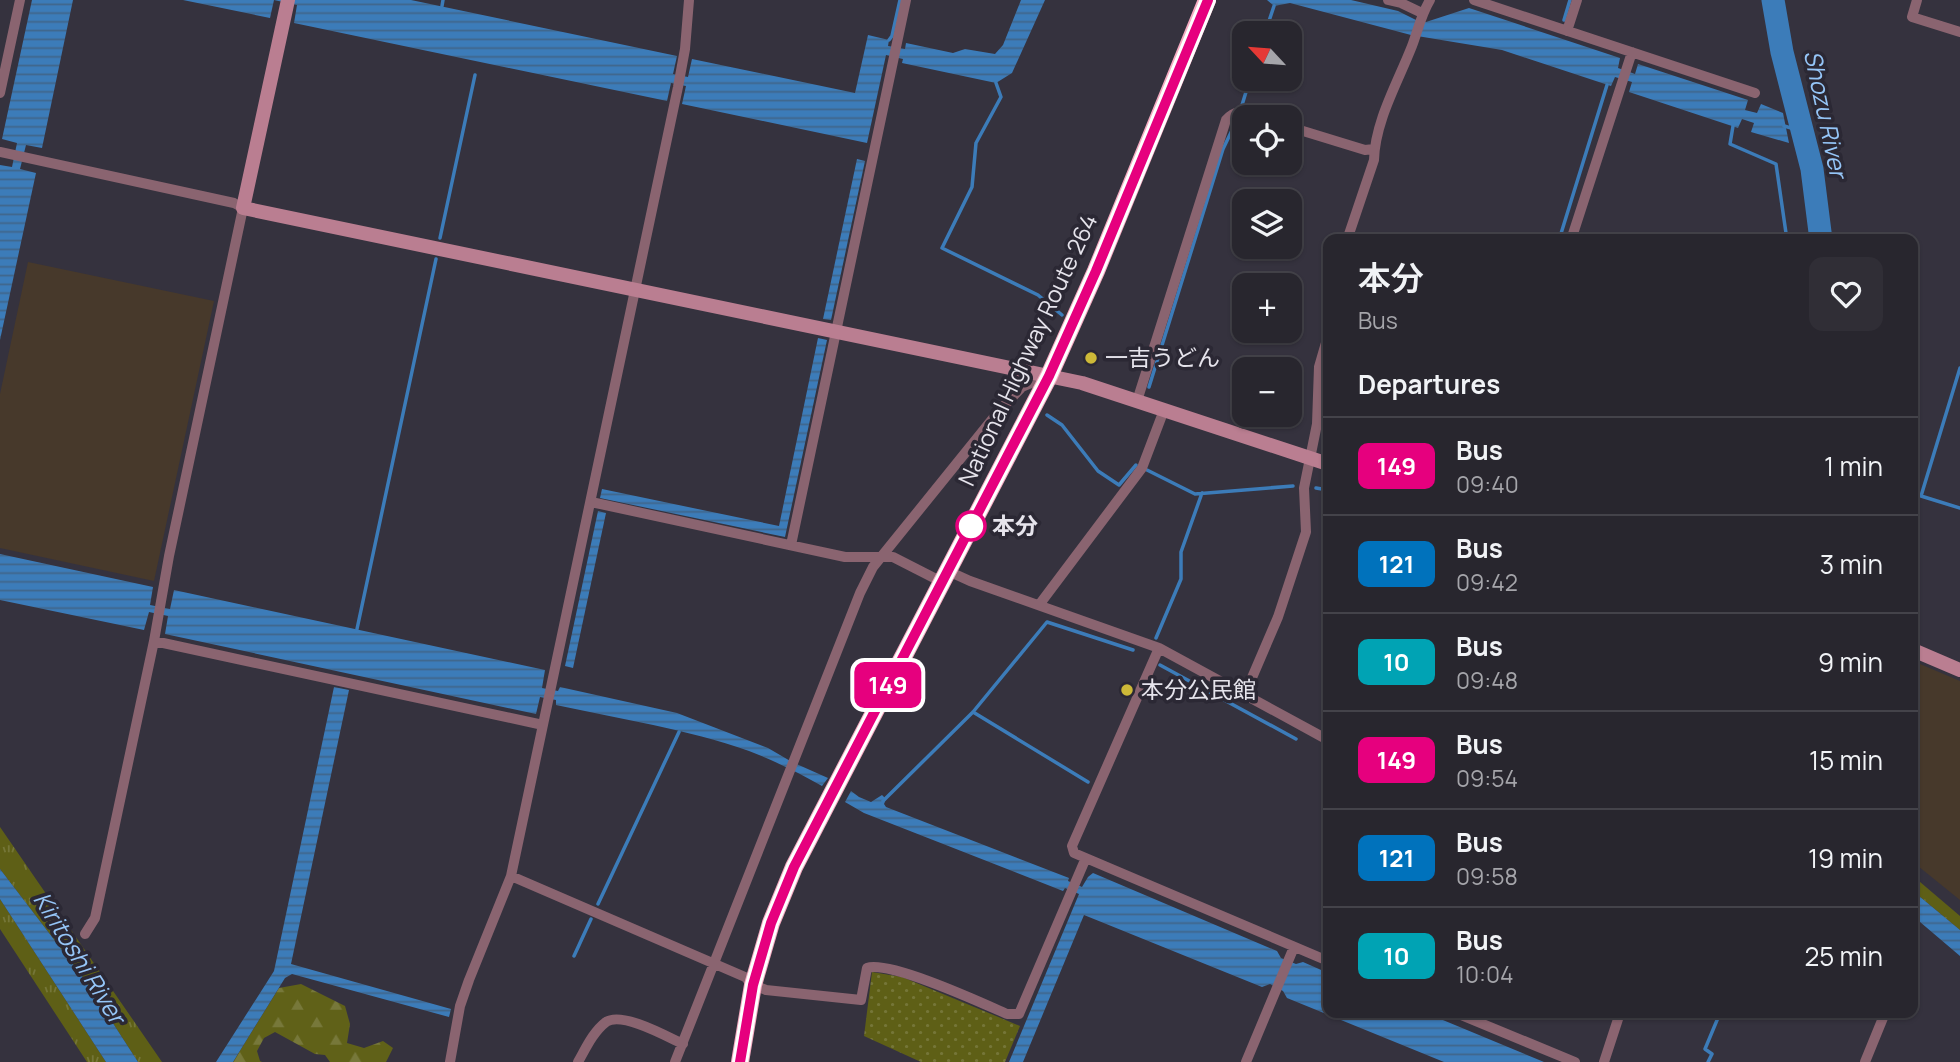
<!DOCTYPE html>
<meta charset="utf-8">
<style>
body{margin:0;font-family:Manrope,"Noto Sans JP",sans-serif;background:#302e36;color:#f1f3f6;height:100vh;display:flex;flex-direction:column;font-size:26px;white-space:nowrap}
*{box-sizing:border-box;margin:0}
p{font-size:23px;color:#a5a5aa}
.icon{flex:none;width:38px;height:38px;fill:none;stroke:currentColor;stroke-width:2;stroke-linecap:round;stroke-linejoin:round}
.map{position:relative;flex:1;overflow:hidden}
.panel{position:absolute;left:1323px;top:234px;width:595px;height:784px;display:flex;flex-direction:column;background:#28262e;border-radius:14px;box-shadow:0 2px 5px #0004,0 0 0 2px #44434a}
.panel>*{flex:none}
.badge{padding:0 14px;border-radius:10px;font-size:24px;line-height:46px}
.needle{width:46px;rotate:296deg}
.buttons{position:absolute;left:1232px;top:21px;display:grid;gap:14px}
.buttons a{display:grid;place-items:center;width:70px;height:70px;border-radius:14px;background:#28262e;box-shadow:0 2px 5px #0004,0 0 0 2px #44434a;font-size:35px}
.map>.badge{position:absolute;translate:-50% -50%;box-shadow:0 0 0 4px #fff}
h2{padding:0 35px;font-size:26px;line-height:63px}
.round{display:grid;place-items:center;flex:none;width:74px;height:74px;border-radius:14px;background:#302e36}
.head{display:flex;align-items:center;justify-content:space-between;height:119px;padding:0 35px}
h1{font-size:33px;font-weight:600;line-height:52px}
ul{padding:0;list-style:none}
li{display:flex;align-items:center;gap:21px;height:98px;padding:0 35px;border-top:2px solid #44434a}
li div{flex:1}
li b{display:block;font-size:26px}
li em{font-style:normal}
li .badge{min-width:77px;font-weight:700;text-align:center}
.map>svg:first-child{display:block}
</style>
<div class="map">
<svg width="1960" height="1062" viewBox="0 0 1960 1062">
<defs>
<pattern id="grass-tufts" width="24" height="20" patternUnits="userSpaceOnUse" patternTransform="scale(1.75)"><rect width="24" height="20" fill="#5e5f16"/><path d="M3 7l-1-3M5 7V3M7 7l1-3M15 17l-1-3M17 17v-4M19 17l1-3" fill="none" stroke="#757638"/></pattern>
<pattern id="forest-firs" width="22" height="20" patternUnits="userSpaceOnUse" patternTransform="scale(1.75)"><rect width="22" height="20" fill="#606118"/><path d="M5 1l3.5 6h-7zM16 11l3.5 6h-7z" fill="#77783a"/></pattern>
<pattern id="park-dots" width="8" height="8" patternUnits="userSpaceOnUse" patternTransform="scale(1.75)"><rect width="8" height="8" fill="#5e5f16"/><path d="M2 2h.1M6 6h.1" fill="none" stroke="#757638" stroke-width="1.8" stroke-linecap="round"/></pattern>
<pattern id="water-rules" width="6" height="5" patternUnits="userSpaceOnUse" patternTransform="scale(1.75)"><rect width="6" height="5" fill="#3c7cb9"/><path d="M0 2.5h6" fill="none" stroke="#40668b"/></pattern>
</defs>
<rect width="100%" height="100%" fill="#35323e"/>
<!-- industrial -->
<path fill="#47392b" d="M28 262 214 301 154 581 0 548V394Z
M1913 661 1960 681V900L1913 862Z"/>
<!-- grass -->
<path fill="url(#grass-tufts)" d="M0 827 162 1062H138L85 980 0 869Z
M1913 876 1960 916V930L1913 891Z
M0 899 106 1062H87L0 929Z"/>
<!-- forest -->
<path fill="url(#forest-firs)" d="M301 984 345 1006 350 1024 347 1043 364 1048 383 1041 393 1048 386 1062H330L325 1055 315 1054 275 1032 264 1038 257 1051 260 1061 262 1062H233L279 988Z"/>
<!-- park -->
<path fill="url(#park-dots)" d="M872 972 902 977 1020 1026 1005 1062H921L864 1036Z"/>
<!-- water -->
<path fill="url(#water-rules)" d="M32 0H73L42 148 26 145 20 169 36 173 0 340V165L12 167 17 143 2 139Z
M183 0H411L677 56 673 74 688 77 692 59 855 93 868 35 889 40 888 46 905 49 906 43 953 53 965 49 995 54 1003 45 1021 0H1045L1012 73 996 83 902 63 903 59 886 55 867 143 682 104 686 86 671 83 667 101 294 23 297 5 274 0 270 18Z
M1267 0H1351L1398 11 1416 20 1426 22 1469 8 1620 58 1618 68 1635 74 1638 64 1748 100 1745 110 1757 113 1761 104 1783 113 1789 143 1751 132 1754 123 1742 119 1738 128 1629 92 1632 82 1615 77 1611 86 1502 50 1411 35 1290 3 1274 6Z
M857 159 865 161 831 320 823 319Z
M818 338 827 340 785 537 600 498 602 489 779 526Z
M598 511 606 513 573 668 565 666Z
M0 554 153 587 150 605 170 609 174 590 545 670 542 688 558 691 560 687 677 713 768 748 792 762 828 778 822 786C799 773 775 761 749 751 687 729 620 719 556 705V700L540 697 536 714 165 634 168 616 149 612 144 630 0 600Z
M334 687 349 690 291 964 451 1009 449 1017 292 974 285 978 233 1062H216L274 971Z
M851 791 859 797 871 802 882 795 886 799 884 804 886 807 1069 878 1068 881 1082 887 1088 877 1093 873 1277 951 1281 958 1296 964 1303 962 1328 973V1013H1426L1544 1062H1444L1287 998 1283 991 1270 984 1262 987 1084 915 1023 1062H1009L1079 894 1065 888 1063 891 864 813 845 802Z
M0 869 85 980 138 1062H106L0 899Z
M1913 891 1960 930V956L1913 916Z"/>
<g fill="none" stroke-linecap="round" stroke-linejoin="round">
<!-- stream -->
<path stroke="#3c7cb9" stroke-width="3.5" d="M442 6 443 0
M1564 20 1570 0
M1265 33 1274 6
M889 40 892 36 900 0
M996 83 1001 97 976 143 972 187 942 248 1038 295 1062 315
M1242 105 1250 79
M1733 126 1730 144 1776 164 1787 240
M1784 126 1802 131
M440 238 475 75
M1559 240 1607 85
M1960 368 1921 496 1960 508
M1149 387 1223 149 1237 120
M1047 415 1062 425 1098 471 1119 485 1136 465
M1147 470 1195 494 1293 486
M1316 488 1328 490
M357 629 436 259
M1156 638 1181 579V552L1202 493
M1160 665 1296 739
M973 712 1088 782
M883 801 973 712 1047 622 1133 650
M598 904 679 732
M574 956 591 919
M1708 1062 1712 1054 1705 1049 1720 1013"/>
<!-- river -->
<path stroke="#3c7cb9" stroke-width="23" d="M1773 0 1782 52 1812 169 1821 240"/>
<!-- street -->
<path stroke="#8a6470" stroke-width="10" d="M1388 0 1401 3 1422 13
M1474 0 1755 93
M1917 0 1912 17 1960 32
M1567 31 1577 0
M0 93 20 0
M1290 127 1365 150 1374 149
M0 152 234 203 243 208 169 556 154 641 95 918 85 934
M1347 240 1374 160C1375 121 1398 82 1412 46 1418 30 1421 15 1430 0
M1571 240 1632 52
M1137 401 1226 120C1237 108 1242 113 1255 117
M591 502 845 557H893L942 582
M791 545 906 0
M948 571 970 581 1159 648 1328 740
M1039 605 1142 468 1164 410
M154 641 543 725
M1159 648 1072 846 1074 853 1328 961
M1245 694 1278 617 1306 532 1304 488 1317 424 1319 367 1328 336
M511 876 745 977 753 985 766 990 861 1000 867 968C889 960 982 1003 1007 1014H1019L1085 860
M1913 946V936
M1456 1013 1575 1062
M450 1062 460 1006 469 980 511 876 678 87 685 49 689 0
M578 1062C586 1048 593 1032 606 1022 622 1011 668 1037 683 1044
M675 1062 860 593 873 567 999 411 1022 387 1048 376
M1246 1062 1294 947
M1604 1062 1620 1013
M1865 1062 1885 1013"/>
<!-- secondary -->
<path stroke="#ba7e91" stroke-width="14" d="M288 0 243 208 1082 383 1328 464
M1913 650 1960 670"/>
<!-- highway -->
<path stroke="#f5aac1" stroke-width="18" d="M740 1062 753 985 771 923 794 867 1049 376 1096 271 1207 0"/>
</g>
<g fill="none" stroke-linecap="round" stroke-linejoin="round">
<defs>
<path id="line" d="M740 1062 753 985 771 923 794 867 1049 376 1096 271 1208 0"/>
</defs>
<!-- line casing -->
<use href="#line" stroke="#fff" stroke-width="16"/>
<!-- line -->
<use href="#line" stroke="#e6007e" stroke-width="10"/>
</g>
<!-- markers -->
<g fill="#cdb938" stroke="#2b2834" stroke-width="2.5">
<circle cx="1091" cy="358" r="7"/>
<circle cx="1127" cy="690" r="7"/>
</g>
<circle fill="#fff" stroke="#e6007e" stroke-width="3.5" cx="971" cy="526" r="14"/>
<g text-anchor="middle" stroke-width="7" stroke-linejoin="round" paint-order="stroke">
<!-- street labels -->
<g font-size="23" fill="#e6e4ec" stroke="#2b2834">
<text transform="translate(1028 350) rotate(-65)" y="8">National Highway Route 264</text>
</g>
<!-- poi labels -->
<g font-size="23" fill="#e6e4ec" stroke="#2b2834" text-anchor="start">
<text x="1105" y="366">一吉うどん</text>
<text x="1141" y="698">本分公民館</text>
</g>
<!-- stop labels -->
<g font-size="23" font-weight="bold" fill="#e6e4ec" stroke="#2b2834" text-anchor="start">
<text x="992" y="534">本分</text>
</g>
<!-- water labels -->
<g font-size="24" font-style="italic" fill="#95c5f7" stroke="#2b2834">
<text transform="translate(1825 114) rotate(78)" y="8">Shozu River</text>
<text transform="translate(79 958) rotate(58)" y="8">Kiritoshi River</text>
</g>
</g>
</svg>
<div class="buttons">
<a><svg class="needle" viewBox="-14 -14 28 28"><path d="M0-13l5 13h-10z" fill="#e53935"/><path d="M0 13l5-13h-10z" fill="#a5a5aa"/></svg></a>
<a><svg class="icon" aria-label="locate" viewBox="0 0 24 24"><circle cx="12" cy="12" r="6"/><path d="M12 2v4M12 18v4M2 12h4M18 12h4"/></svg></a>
<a><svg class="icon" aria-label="layers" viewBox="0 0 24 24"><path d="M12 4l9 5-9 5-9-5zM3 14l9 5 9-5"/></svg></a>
<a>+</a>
<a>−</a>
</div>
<b class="badge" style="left:888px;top:685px;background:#e6007e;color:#fff">149</b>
<section class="panel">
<div class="head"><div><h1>本分</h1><p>Bus</p></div><a class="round"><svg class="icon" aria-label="heart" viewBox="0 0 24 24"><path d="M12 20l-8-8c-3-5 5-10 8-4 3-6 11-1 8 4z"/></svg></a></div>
<h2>Departures</h2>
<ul>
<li><span class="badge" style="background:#e6007e;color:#fff">149</span><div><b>Bus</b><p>09:40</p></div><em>1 min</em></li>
<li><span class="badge" style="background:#0072bc;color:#fff">121</span><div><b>Bus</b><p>09:42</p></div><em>3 min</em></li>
<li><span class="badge" style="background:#00a3b4;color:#fff">10</span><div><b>Bus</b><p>09:48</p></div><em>9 min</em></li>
<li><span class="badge" style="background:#e6007e;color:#fff">149</span><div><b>Bus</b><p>09:54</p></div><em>15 min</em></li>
<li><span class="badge" style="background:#0072bc;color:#fff">121</span><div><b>Bus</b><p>09:58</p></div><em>19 min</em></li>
<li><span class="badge" style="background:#00a3b4;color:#fff">10</span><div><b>Bus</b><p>10:04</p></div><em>25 min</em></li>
</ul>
</section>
</div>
